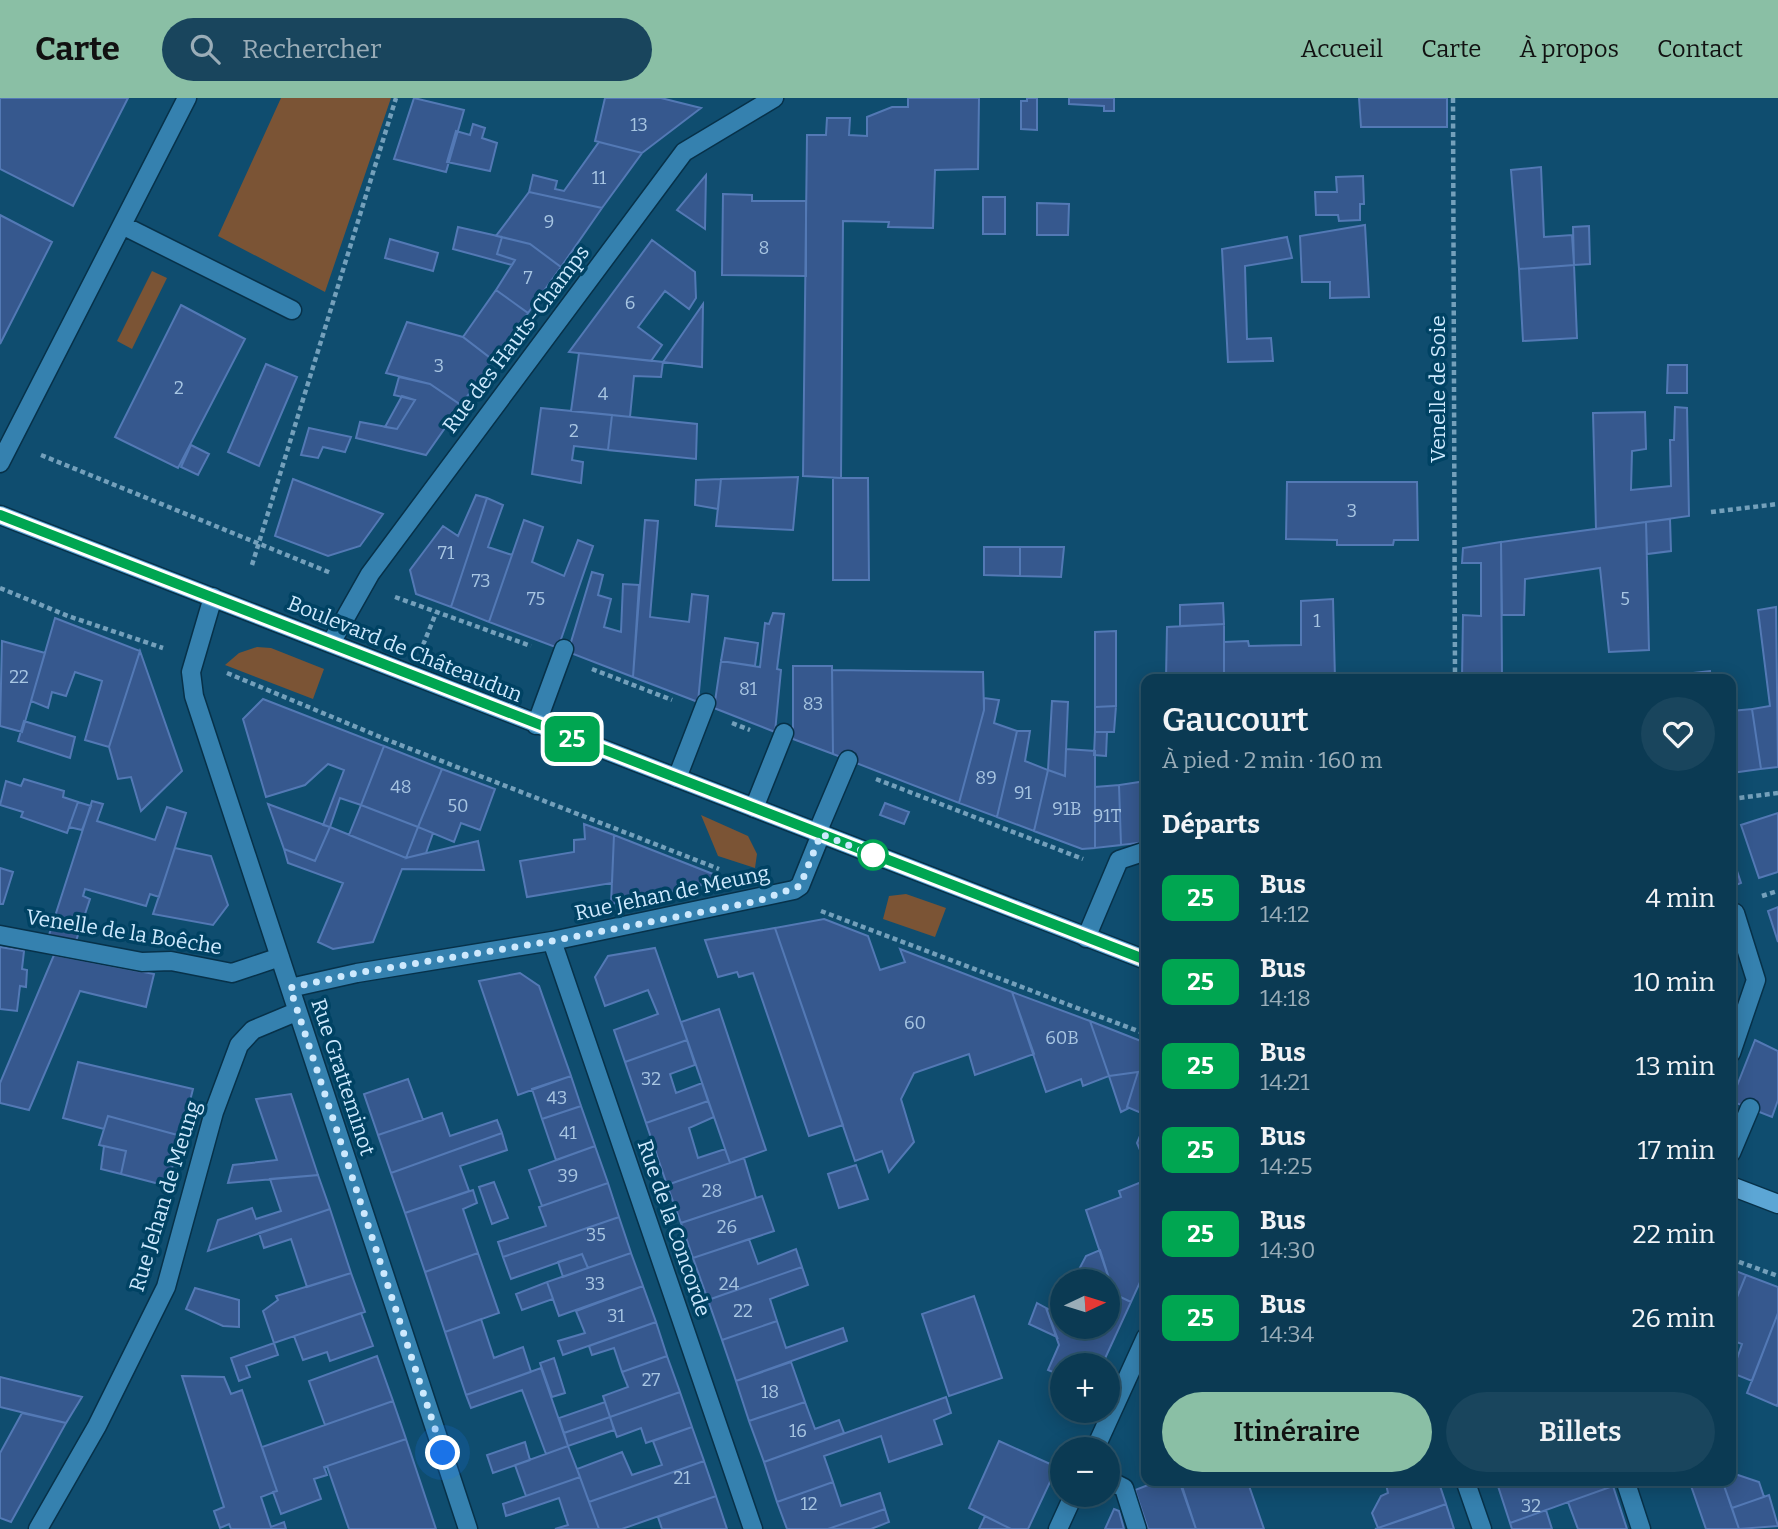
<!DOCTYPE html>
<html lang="fr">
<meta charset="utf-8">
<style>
body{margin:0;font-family:Bitter,serif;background:#19455d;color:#f1f3f6;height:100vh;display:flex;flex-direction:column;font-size:26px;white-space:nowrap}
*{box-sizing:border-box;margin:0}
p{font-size:23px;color:#9aadb8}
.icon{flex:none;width:38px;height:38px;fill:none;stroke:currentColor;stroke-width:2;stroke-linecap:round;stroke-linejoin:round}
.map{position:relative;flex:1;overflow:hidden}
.details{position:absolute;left:1141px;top:576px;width:595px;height:812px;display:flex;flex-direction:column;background:#0b3a53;border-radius:14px;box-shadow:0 4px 18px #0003,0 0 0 2px #2b546a}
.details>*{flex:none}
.badge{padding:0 14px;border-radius:10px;font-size:24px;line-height:46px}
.needle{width:46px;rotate:86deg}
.fabs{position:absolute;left:1050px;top:1171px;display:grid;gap:14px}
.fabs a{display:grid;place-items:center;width:70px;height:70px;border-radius:50%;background:#0b3a53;box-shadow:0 4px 18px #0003,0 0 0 2px #2b546a;font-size:35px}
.you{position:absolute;width:35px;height:35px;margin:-18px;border:5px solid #fff;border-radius:50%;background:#1a73e8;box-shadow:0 0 0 10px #1a73e833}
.map>.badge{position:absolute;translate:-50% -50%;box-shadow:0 0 0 4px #fff}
h2{padding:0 21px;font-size:26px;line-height:63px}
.round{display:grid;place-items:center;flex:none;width:74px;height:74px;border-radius:37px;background:#19455d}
.summary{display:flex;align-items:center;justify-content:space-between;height:119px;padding:0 21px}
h1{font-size:33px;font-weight:600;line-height:52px}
.button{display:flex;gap:14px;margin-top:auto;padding:14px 21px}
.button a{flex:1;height:80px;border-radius:42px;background:#8abfa5;color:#111;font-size:28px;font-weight:600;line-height:80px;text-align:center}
.button a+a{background:#19455d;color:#f1f3f6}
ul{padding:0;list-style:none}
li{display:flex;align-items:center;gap:21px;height:84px;padding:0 21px}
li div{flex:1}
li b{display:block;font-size:26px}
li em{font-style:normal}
li .badge{min-width:77px;font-weight:700;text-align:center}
header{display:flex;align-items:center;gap:42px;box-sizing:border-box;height:98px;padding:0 35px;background:#8abfa5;color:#111}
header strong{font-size:33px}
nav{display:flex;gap:38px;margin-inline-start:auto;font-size:24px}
.search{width:490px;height:63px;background:#19455d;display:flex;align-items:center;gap:18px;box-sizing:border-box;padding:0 24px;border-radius:38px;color:#9aadb8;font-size:26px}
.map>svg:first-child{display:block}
</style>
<header>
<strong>Carte</strong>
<div class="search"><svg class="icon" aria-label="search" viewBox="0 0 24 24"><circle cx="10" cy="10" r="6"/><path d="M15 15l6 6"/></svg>Rechercher</div>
<nav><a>Accueil</a><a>Carte</a><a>À propos</a><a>Contact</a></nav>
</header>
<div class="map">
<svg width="1778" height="1431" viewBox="0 0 1778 1431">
<rect width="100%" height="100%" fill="#0f4d6f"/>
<!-- green -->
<path fill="#7b5435" d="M281 0H391L325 194 218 138Z
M152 173 167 180 132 251 117 243Z
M257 549 271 550 324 571 313 601 225 567 239 555Z
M701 717 748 738 757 756 755 770 718 758Z
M906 796 946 810 935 839 883 821 889 798Z"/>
<!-- building -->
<path fill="#36588e" stroke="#5379b5" stroke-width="2" d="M0 0H128L73 108 0 71Z
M414 0 464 12 446 74 394 61Z
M605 0H661L701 10 642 55 595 43Z
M908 0H979L978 71 935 72 933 130 888 129 889 124 843 123 841 380 803 378 807 37H826L827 20H850L849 37 867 38V19L892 9H908Z
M1027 0H1037V32L1021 31V3H1027Z
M1069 0H1114V13H1104V8L1069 6Z
M1359 0H1447V29H1361Z
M473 26 485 30 482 40 497 45 490 73 447 64 456 33 470 37Z
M599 44 642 55 602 110 529 94 533 77 557 83 555 91 564 93Z
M1541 69 1544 139 1572 137 1574 167 1519 171 1511 72Z
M706 77 705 131 677 112Z
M1363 78 1364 106H1360V122L1339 123 1338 117H1316L1315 94H1337L1336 79Z
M529 94 602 110 561 169 530 146 496 138Z
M723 96 752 97V103H806V178L722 177Z
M983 99H1005V136H983Z
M1037 105 1069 106 1068 137H1037Z
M0 117 52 144 0 246Z
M1365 127 1369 199 1330 200V184H1302L1300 138Z
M1589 128 1590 166 1574 167 1573 129Z
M458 129 502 139 497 156 515 162 512 167 453 151Z
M502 139 530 146 561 169 528 215 496 192 515 162 497 156Z
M1287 139 1292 160 1245 168 1247 241 1271 240 1273 263 1228 264 1222 151Z
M390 141 438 155 433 173 385 160Z
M652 142 695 174 696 200 689 211 665 193 638 229 662 247 651 263 569 254Z
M1574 167 1577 240 1523 243 1519 171Z
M496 192 528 215 493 262 463 239Z
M703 206 702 269 663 264Z
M181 207 245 241 178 370 115 339Z
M407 224 463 239 493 262 461 307 430 286 386 275Z
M579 255 663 264 661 279 634 278 630 319 571 313Z
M266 266 297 279 259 368 228 354Z
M1668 267H1687V295H1667Z
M399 279 430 286 461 307 426 357 356 340 360 324 397 331 415 302 394 297Z
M402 298 415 302 397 331 385 329Z
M1675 309 1687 310 1689 418 1596 431 1593 315 1645 314 1646 351 1632 353 1631 392 1671 388 1670 342H1674Z
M541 310 612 317 608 352 574 348 572 362 583 364 581 385 532 376Z
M612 317 697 326 696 361 608 352Z
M309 330 351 339 345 354 323 349 318 360 301 357Z
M191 347 209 356 198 377 181 369Z
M798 379 793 432 716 428 721 381Z
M833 380H868L869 482H833Z
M293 381 383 416 360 448 328 458 275 438Z
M721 381 718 411 695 407 696 382Z
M1287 384H1417L1418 442H1394L1393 447H1337V442L1286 441Z
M476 397 487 400 451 509 416 496 410 472 443 428 458 438Z
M487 400 503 407 488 449 512 457 489 524 451 509Z
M1670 421 1671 453 1647 456 1646 424Z
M524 422 543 429 532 464 564 478 578 442 593 448 558 550 489 524Z
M645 422 658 423 650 519 689 524 692 496 708 498 698 604 633 579Z
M1646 424 1649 552 1609 554 1600 470 1525 481 1524 517H1502L1501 444Z
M1501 444 1502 579H1462L1463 517 1481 518V465H1462L1463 450Z
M984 449H1020V478L984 477Z
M1020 449H1064L1061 479 1020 478Z
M592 474 603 477 598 497 611 501 604 529 621 534 623 486 639 487 633 579 568 554Z
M1333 501 1335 581H1224V544L1248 543 1249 548 1301 547V503Z
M1223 505 1224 526 1180 528V507Z
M1776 509 1778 669 1761 671 1752 611 1770 608 1758 512Z
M773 515 784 516 777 571 781 572 775 634 714 610 721 563 760 569 765 525 769 526Z
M55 520 140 553 109 649 85 642 102 583 75 574 66 598 52 594 48 610 31 603Z
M1224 526V581H1166L1167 529Z
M1116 533V608L1095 609V534Z
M725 540 758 545 755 568 721 563Z
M2 543 45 555 22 634 0 628Z
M140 553 182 673 141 713 131 679 118 681 109 649Z
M793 568H832L833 656 793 641Z
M832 572 983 574 984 612 959 705 833 656Z
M1710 573 1711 581H1694V575Z
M984 600 999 602 994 625 1017 633 997 719 959 705 984 612Z
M263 601 384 648 361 707 340 700 330 729 323 727 344 672 328 666 305 687 266 699 243 621Z
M1052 603 1068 604 1065 678 1048 672Z
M1116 608 1114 634H1095V609Z
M1752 611 1761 671 1731 675V613Z
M24 623 75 639 70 660 18 643Z
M1017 633H1030L1025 663 1048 672 1034 733 997 719Z
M1095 634H1107L1106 658 1094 657Z
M384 648 442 671 418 729 361 707Z
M1066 651 1095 653V750L1082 751 1034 733 1048 672 1065 678Z
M442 671 495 691 480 732 461 725 454 744 418 729Z
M24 681 64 693 63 699 78 704 67 735 21 719 23 714 0 707 6 683 21 688Z
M1146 683V744L1121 747 1119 687Z
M1119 687 1121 747 1095 750V689Z
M92 703 103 706 97 723 155 742 167 709 186 715 159 799 150 796 146 808 85 791 83 798 90 801 76 843 49 837Z
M78 704 91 708 82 732 69 729Z
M885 705 909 714 904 726 880 717Z
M268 706 330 729 315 763 284 751Z
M361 707 418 729 406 760 349 737Z
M1778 715V774L1759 780 1741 727Z
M584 726 614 737 612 785 527 799 520 763 574 754V742L585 741Z
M330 729 406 760 478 743 484 772 402 771 373 844 333 851 318 844 343 785 288 765 284 751 315 763Z
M418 729 433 735 426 755 406 760Z
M614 737 718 778 717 784 611 806Z
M175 750 211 758 228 807 213 827 153 816Z
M1731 755 1741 785 1731 789Z
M0 770 13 774 3 806H0Z
M1778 809V844L1768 813Z
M824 821 868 838 880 872 905 864 900 851 1012 894 1034 956 975 977 969 956 914 975 901 1001 914 1044 889 1074 882 1053 855 1063 775 830Z
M775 830 843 1027 809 1038 753 875 739 879 737 874 718 879 705 842Z
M0 849 24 853 22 871 27 872 26 889 20 888 17 913 0 911Z
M655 850 687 942 625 964 614 932 658 916 648 892 605 908 595 879 608 858Z
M54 857 154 876 146 909 80 893 29 1012 0 1005V985Z
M520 875 539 888 571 978 518 997 479 883Z
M1012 894 1090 923 1109 978 1083 988 1081 981 1046 994Z
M1731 900 1740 904 1731 929Z
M719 911 766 1052 730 1065 681 924Z
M1090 923 1146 945V1017L1127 1009 1138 974 1109 978Z
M687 942 695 967 670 976 676 995 702 985 708 1003 646 1025 625 964Z
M1755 942 1778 953V1002L1772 1019 1731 1003Z
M78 964 193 991 181 1038 108 1018 104 1031 63 1020Z
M1138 974 1127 1009 1129 1010 1121 1014 1109 978Z
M571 978 581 1008 542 1021 532 991Z
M408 981 423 1022 378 1037 364 996Z
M291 996 318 1077 228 1085 233 1067 277 1062 256 1001Z
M708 1003 714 1019 689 1030 698 1060 725 1051 730 1065 667 1087 646 1025Z
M581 1008 595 1048 556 1062 542 1021Z
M442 1015 450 1038 497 1022 502 1035 391 1075 378 1037Z
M108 1018 181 1038 167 1088 121 1076 126 1053 99 1047Z
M1142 1033 1146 1035V1066L1137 1045Z
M502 1035 507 1052 460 1068 469 1093 405 1115 391 1075Z
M104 1048 126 1053 121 1076 101 1071Z
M595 1048 608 1085 542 1108 529 1072Z
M744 1060 756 1100 681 1125 667 1087Z
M856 1067 868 1101 839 1110 828 1076Z
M318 1077 330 1111 208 1153 218 1122 252 1110 256 1121 281 1113 270 1081Z
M1144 1083 1146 1171 1131 1204 1114 1196 1086 1112 1121 1099 1119 1093Z
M494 1084 508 1120 492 1126 479 1089Z
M608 1085 619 1119 503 1159 498 1144 546 1128 539 1109Z
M473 1092 477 1105 463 1111 478 1155 425 1174 405 1115Z
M762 1098 774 1133 693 1160 681 1125Z
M330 1111 351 1175 307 1189 291 1141 264 1150 259 1135Z
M619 1119 631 1155 588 1170 582 1156 511 1181 503 1159Z
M749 1141 758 1166 796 1151 802 1169 708 1202 693 1160Z
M1100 1152 1114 1196 1131 1204 1102 1267H1062V1278L1048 1272 1059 1247 1046 1210 1058 1215 1062 1206V1228H1108V1183H1073L1086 1158Z
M478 1155 499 1215 445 1234 425 1174Z
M631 1155 643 1188 559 1218 547 1184Z
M582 1156 588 1170 563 1179 558 1164Z
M802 1169 808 1187 770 1201 777 1223 722 1242 708 1202Z
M1731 1171 1746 1177 1731 1214Z
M351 1175 365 1214 274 1245 263 1213 278 1202 276 1198Z
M1746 1177 1778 1189V1215L1752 1283 1732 1275 1742 1246 1731 1242V1214Z
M547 1184 553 1201 522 1212 516 1196Z
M643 1188 656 1224 563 1257 558 1243 585 1235 576 1213Z
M195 1190 239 1202V1229L223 1228 186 1211Z
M974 1198 1002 1280 949 1298 922 1216Z
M1037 1205 1046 1210 1057 1239 1029 1226Z
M361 1215 373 1248 330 1263 327 1254 303 1262 294 1238Z
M1778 1215V1305L1777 1308 1747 1295Z
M481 1221 494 1260 523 1249 531 1274 466 1297 445 1234Z
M777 1223 786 1250 843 1230 847 1243 736 1283 722 1242Z
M656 1224 667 1258 622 1274 614 1250 592 1257 589 1248Z
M274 1245 278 1257 246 1268 250 1279 239 1283 231 1260Z
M377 1258 393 1303 325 1327 309 1283Z
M667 1258 680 1294 610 1319 603 1298 628 1289 622 1274Z
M554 1260 565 1295 552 1299 540 1265Z
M791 1264 805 1304 749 1323 736 1283Z
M541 1270 568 1348 546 1356 522 1292 471 1310 466 1297Z
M182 1278 224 1279 231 1296 242 1292 277 1393 261 1399 271 1429 284 1424 286 1431H231L229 1426 220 1430 214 1413 224 1409Z
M0 1279 37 1288 82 1299 66 1325 0 1309Z
M680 1294 692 1329 646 1345 641 1330 617 1339 610 1319Z
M946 1299 951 1315 934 1322 942 1346 889 1364 881 1338 824 1358 833 1384 777 1404 764 1364Z
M393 1303 406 1341 324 1369 327 1377 314 1381 321 1401 281 1416 273 1394 277 1393 262 1349Z
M605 1304 610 1319 564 1335 559 1320Z
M805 1304 815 1331 839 1322 844 1335 764 1364 749 1323Z
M22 1315 66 1325 11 1424 0 1420V1355Z
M610 1319 614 1332 568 1348 564 1335Z
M692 1329 704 1363 589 1404 577 1371 622 1354 632 1377 662 1367 653 1343Z
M406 1341 436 1431H349L327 1368Z
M999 1343 1057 1369 1028 1431H1011L969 1410Z
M525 1344 530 1362 493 1375 487 1357Z
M568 1348 580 1379 526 1398 515 1367Z
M704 1363 716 1398 622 1431H599L589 1404Z
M1732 1375 1759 1384 1764 1399 1732 1410 1722 1382H1731Z
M580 1379 599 1431H555L568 1427 559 1400 506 1418 503 1406Z
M1161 1382H1180L1196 1431H1148L1135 1392Z
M1197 1382H1247L1264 1431H1196L1181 1388Z
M1385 1382H1438L1446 1406 1378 1430 1372 1415 1381 1398 1388 1395Z
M1496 1382H1566L1567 1386 1577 1382H1611L1613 1388 1510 1425Z
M1689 1382H1722L1739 1431H1706Z
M833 1384 841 1408 880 1395 885 1411 828 1431H787L777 1404Z
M1613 1388 1627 1431H1578L1568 1404Z
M1769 1397 1778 1428 1739 1431 1732 1410Z
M716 1398 727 1431H662L658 1419Z
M1446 1406 1454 1431H1375L1419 1416Z
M885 1411 889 1424 871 1431H828Z
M1114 1411 1119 1413 1124 1431H1105Z
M1546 1412 1552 1431H1512L1510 1425Z
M985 1418 1011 1431H979Z"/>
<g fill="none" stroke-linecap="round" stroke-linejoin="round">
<defs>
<path id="minor" d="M122 127 292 212
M0 365 187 0
M213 499 191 574 194 598 468 1431
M331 545 370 476 684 54 774 0
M536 627 564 551
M677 680 706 605
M754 710 784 635
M817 735 848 662
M0 837 142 864 171 863 232 875 280 859
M1086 840 1119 762 1146 753
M552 843 753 1431
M290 890 357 875 552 843 794 792 800 788 821 736
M1731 955 1756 882 1735 815
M1731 1055 1750 1010
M1095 1351 1146 1239
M1108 1382 1124 1390 1137 1431
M1465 1382 1482 1431
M1625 1382 1641 1431
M38 1431 97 1328 166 1189 214 1014 239 947 253 932 296 914
M1058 1431 1074 1396"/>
<path id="major" d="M0 417 1146 862
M1731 1088 1778 1106"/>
</defs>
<!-- minor casing -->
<use href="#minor" stroke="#073149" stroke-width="21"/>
<!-- major casing -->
<use href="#major" stroke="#073149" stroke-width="21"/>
<!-- path -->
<path stroke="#74a0bb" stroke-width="4.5" stroke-dasharray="5 3.5" stroke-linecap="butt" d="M1453 0 1455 581
M41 357 331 475
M1711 414 1778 406
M252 467 396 0
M0 490 68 518 163 550
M395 499 531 548
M423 547 436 515
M592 571 672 602
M227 575 385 641 719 771
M732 625 750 632
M876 681 1083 761
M1731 701 1778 695
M1762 798 1778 793
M821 813 1146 936
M1731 1161 1778 1178"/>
<!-- minor -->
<use href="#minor" stroke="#3581af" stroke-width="18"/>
<!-- major -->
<use href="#major" stroke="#5ca6d5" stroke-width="18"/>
</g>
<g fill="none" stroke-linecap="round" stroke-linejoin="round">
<defs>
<path id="line" d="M0 417 1146 862"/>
</defs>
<!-- line casing -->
<use href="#line" stroke="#fff" stroke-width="16"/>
<!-- line -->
<use href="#line" stroke="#00a651" stroke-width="10"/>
<!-- walk -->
<path stroke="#cde9fe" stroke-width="7" stroke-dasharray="0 12.6" d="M443 1355 290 890 357 875 552 843 758 803 800 788 821 736 873 757"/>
</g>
<!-- markers -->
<circle fill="#fff" stroke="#00a651" stroke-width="3.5" cx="873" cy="757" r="14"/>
<g text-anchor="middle" stroke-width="7" stroke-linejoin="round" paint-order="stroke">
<!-- number labels -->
<g font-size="18" fill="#a7c5e2">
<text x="639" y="33">13</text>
<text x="599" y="86">11</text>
<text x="549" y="130">9</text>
<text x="764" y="156">8</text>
<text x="528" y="186">7</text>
<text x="630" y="211">6</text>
<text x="439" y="274">3</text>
<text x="179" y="296">2</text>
<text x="603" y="302">4</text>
<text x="574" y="339">2</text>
<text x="1352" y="419">3</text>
<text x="446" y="461">71</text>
<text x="481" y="489">73</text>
<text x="536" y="507">75</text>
<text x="1625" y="507">5</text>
<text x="1317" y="529">1</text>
<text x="19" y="585">22</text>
<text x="748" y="597">81</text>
<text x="813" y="612">83</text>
<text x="986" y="686">89</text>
<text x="401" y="695">48</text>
<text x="1023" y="701">91</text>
<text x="458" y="714">50</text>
<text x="1067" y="717">91B</text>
<text x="1107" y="724">91T</text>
<text x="915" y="931">60</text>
<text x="1062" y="946">60B</text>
<text x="651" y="987">32</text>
<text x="557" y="1006">43</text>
<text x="568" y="1041">41</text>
<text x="568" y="1084">39</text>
<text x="712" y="1099">28</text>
<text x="727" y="1135">26</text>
<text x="596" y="1143">35</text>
<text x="595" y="1192">33</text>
<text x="729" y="1192">24</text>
<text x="743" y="1219">22</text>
<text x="616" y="1224">31</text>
<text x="651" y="1288">27</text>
<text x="770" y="1300">18</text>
<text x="798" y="1339">16</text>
<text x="682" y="1386">21</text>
<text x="809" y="1412">12</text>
<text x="1531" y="1414">32</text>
</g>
<!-- street labels -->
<g font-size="21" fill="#cde9fe" stroke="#004263">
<text transform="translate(516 241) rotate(-53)" y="7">Rue des Hauts-Champs</text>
<text transform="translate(1438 291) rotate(-90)" y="7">Venelle de Soie</text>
<text transform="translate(405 551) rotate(22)" y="7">Boulevard de Châteaudun</text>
<text transform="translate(672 795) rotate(-12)" y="7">Rue Jehan de Meung</text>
<text transform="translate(124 834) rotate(9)" y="7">Venelle de la Boêche</text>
<text transform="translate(343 979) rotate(72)" y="7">Rue Gratteminot</text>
<text transform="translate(165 1098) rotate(-73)" y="7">Rue Jehan de Meung</text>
<text transform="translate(674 1130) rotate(71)" y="7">Rue de la Concorde</text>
</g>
</g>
</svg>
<div class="fabs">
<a><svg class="needle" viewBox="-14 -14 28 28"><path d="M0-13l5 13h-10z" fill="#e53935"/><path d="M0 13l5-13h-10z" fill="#9aadb8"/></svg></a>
<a>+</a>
<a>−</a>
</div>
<div class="you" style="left:443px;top:1355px"></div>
<b class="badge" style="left:572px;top:641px;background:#00a651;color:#fff">25</b>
<section class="details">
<div class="summary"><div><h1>Gaucourt</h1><p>À pied · 2 min · 160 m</p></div><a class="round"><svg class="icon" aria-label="heart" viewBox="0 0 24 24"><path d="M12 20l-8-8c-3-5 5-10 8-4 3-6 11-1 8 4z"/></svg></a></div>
<h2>Départs</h2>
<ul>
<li><span class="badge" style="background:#00a651;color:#fff">25</span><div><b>Bus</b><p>14:12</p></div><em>4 min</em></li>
<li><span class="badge" style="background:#00a651;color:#fff">25</span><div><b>Bus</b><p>14:18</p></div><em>10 min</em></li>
<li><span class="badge" style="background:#00a651;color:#fff">25</span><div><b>Bus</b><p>14:21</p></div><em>13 min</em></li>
<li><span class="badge" style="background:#00a651;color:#fff">25</span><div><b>Bus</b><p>14:25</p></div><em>17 min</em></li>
<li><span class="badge" style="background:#00a651;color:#fff">25</span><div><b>Bus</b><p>14:30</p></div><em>22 min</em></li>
<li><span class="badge" style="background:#00a651;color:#fff">25</span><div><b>Bus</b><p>14:34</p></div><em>26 min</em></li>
</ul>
<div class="button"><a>Itinéraire</a><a>Billets</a></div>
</section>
</div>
